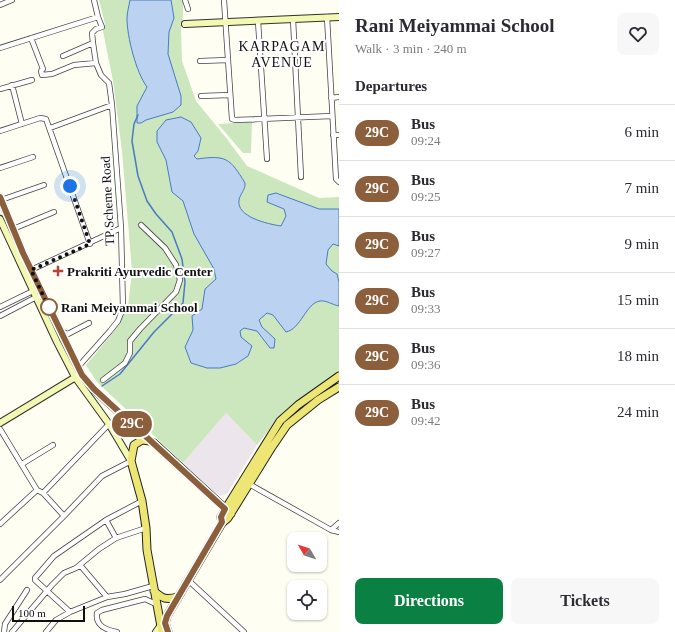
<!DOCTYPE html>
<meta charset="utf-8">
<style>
body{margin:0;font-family:Georgia,serif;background:#f7f7f7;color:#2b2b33;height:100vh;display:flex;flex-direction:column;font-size:15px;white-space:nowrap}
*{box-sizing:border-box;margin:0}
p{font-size:13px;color:#7c7c81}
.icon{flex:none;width:22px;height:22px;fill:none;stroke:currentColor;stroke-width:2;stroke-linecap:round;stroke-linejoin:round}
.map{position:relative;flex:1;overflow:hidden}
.panel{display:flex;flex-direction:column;background:#fff;width:336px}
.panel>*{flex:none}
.badge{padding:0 8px;border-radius:13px;font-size:14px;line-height:26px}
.needle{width:26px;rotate:309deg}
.tools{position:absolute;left:287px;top:532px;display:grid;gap:8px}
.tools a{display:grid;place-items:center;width:40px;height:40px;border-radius:8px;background:#fff;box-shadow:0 1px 3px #0004;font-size:20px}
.scale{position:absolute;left:12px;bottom:10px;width:73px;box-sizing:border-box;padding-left:4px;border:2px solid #0f0f0f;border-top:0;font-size:11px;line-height:14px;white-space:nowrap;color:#0f0f0f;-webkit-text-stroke:3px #fff;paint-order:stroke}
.you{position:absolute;width:20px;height:20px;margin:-10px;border:3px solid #fff;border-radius:50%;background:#1a73e8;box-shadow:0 0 0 6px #1a73e833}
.map>.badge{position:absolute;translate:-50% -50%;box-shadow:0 0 0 2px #fff}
h2{padding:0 16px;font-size:15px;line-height:36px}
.round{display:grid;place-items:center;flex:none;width:42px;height:42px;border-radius:8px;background:#f7f7f7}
.overview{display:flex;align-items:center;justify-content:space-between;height:68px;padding:0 16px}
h1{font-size:19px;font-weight:700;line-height:30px}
.button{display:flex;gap:8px;margin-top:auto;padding:8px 16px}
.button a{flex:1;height:46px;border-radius:8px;background:#0b8043;color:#fff;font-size:16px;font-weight:700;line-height:46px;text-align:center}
.button a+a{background:#f7f7f7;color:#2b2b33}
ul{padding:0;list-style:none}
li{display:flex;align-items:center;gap:12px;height:56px;padding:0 16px;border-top:1px solid #e1e1e2}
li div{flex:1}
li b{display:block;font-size:15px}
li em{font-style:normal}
li .badge{min-width:44px;font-weight:700;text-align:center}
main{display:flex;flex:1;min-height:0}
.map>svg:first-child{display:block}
</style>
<main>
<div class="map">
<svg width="339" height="632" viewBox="0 0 339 632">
<rect width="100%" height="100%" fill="#fefef3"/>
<!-- industrial -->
<path fill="#ede5ec" d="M226 413 257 445 227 494 221 496 215 493 183 463Z"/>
<!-- green -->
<path fill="#cce6be" d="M99 0H183V16L181 28 182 61 196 101 227 139 247 166 319 198 339 197V372L283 412 257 445 226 413 183 463 97 382 86 365 112 334 128 307 132 271 122 151 113 81 103 31 105 24Z
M252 122 251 153H243L218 124Z"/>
<!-- water -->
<path fill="#bbd3f1" stroke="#487bc3" d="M130 0H171L174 18 169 32 168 54 181 96V105L173 112 146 120 141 123H137V106L147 87C136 72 127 37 127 18 127 13 129 6 130 0Z
M181 117 191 122 201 138 198 151 194 156 197 159C226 155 230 158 245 183 246 189 240 194 239 200 236 217 268 224 281 226L286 216 284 209 267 202 268 195 276 193 319 209H339V246L333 244 328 250 326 264 332 271 337 274 339 282V306C333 305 326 300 320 301 306 303 301 329 286 332L273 315 267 313 259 320 262 327 275 339 274 348H270L257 331 244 328 240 331 241 337 252 346 248 356 236 364 220 368H207L191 363 185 347 193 330 192 316 202 309 205 289 216 279 214 269 194 234 183 201 172 192 166 160 157 142V131L166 120Z"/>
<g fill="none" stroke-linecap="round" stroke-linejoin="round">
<!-- stream -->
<path stroke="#487bc3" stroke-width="1.5" d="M102 386 120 374 154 332 183 303 185 282 182 259 172 232 156 214 147 201 138 176 132 141 134 124 138 115"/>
<defs>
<path id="street" d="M185 0 188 9
M224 0 232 119 235 120 332 116
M0 5 12 0
M327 17 336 179 339 182
M293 19 301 177
M258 21 267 159
M31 38 43 69 41 71 42 75 52 74 74 65 96 63
M0 48 98 17
M63 56 93 43
M200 61 228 60
M12 85 22 124
M0 89 32 80
M201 96 230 95
M331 98 339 97
M50 128 112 105
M0 131 40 118 46 119 90 244
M333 135H339
M0 168 33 157
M1 200 44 185
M13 229 54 212
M31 270 121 228
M0 307 33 291
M0 316 42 294
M60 331 68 334 89 323
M78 367 110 331 118 321 123 308 121 228 112 105 109 83 101 75 96 63 93 43 92 33 96 29 102 27 98 17 94 0
M103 380 125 363 130 353V341L140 329 176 292 180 280 176 265 165 248 141 225
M0 429 37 490 43 493 64 516
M22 464 53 445
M249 484 331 530 339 532
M43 493 109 424
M106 520 116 538
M0 524 37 490
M331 530 339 523
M80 565 107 597
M0 580 64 516 102 476 131 461
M188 580 244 632
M70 612 35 580V578L54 556 106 520 142 501
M4 632 5 624 27 590
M12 632 52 585 64 573 76 568 99 549 116 538 146 528
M46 632 56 620 70 612 107 597 125 594 153 586
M117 632C106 630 95 626 97 613L102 610 145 599 156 604"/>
<path id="secondary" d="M185 24 339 17
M0 197 23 253 82 375 93 389 150 441
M0 219 57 342 75 377 109 424 131 461
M0 423 79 375
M156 632 161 625"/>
<path id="primary" d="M222 523 221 517 226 508 280 421 298 405 339 376
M154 591C163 599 166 600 178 597
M162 632 147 550 146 528 142 501 131 461 134 445 142 440 150 441 154 443 231 514
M168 632 165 623 167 616 222 523 228 518 272 447 287 425 318 400 339 387"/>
</defs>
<!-- street casing -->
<use href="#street" stroke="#424242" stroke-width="6"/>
<!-- secondary casing -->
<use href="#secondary" stroke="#313131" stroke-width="8"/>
<!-- primary casing -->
<use href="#primary" stroke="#202020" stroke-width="9"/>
<!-- street -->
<use href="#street" stroke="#fff" stroke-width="4.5"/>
<!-- secondary -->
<use href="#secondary" stroke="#f3f8b3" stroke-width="6"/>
<!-- primary -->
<use href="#primary" stroke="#ede674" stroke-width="7"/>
</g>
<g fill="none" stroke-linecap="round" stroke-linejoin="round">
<defs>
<path id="line" d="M0 197 23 253 82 375 94 389 225 509 221 517 222 522 167 616 165 623 168 632"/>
</defs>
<!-- line casing -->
<use href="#line" stroke="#fff" stroke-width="9"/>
<!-- line -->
<use href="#line" stroke="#8b5e3c" stroke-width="6"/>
<!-- walk -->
<path stroke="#0f0f0f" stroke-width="4" stroke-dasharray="0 7.2" d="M49 307 50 310 31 270 90 244 70 186"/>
</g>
<!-- markers -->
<path fill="#b54432" stroke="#fff" stroke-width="1.5" d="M56 265h4v4h4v4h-4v4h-4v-4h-4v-4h4z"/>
<circle fill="#fff" stroke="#8b5e3c" stroke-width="2" cx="49" cy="307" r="8"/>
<g text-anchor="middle" stroke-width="4" stroke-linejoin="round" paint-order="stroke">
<!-- street labels -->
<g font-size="13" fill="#0f0f0f" stroke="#fff">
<text transform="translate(107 201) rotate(-93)" y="5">TP Scheme Road</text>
</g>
<!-- poi labels -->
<g font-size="13" font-weight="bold" fill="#0f0f0f" stroke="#fff" text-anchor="start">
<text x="67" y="276">Prakriti Ayurvedic Center</text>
</g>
<!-- stop labels -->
<g font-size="13" font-weight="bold" fill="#0f0f0f" stroke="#fff" text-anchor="start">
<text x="61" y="312">Rani Meiyammai School</text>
</g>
<!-- neighbourhood labels -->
<g font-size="14" letter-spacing="1" fill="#0f0f0f" stroke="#fff">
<text x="282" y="51">KARPAGAM<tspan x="282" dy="16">AVENUE</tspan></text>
</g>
</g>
</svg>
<div class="tools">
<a><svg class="needle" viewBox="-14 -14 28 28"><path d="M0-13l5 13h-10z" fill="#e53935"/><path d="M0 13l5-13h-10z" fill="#7c7c81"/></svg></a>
<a><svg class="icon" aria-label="locate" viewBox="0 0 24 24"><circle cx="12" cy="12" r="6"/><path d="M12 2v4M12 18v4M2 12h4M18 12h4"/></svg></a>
</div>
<div class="scale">100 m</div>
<div class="you" style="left:70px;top:186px"></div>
<b class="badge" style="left:132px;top:424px;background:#8b5e3c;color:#fff">29C</b>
</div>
<section class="panel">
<div class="overview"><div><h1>Rani Meiyammai School</h1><p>Walk · 3 min · 240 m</p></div><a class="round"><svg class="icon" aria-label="heart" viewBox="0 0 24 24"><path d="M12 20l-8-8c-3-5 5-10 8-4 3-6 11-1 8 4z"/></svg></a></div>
<h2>Departures</h2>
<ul>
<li><span class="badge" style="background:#8b5e3c;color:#fff">29C</span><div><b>Bus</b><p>09:24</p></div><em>6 min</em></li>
<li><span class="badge" style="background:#8b5e3c;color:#fff">29C</span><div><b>Bus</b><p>09:25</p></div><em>7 min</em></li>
<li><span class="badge" style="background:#8b5e3c;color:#fff">29C</span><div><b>Bus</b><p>09:27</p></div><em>9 min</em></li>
<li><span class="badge" style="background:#8b5e3c;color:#fff">29C</span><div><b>Bus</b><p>09:33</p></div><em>15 min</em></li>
<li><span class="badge" style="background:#8b5e3c;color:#fff">29C</span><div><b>Bus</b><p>09:36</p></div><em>18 min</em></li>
<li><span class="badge" style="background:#8b5e3c;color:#fff">29C</span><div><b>Bus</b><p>09:42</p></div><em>24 min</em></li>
</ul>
<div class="button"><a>Directions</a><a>Tickets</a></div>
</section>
</main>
